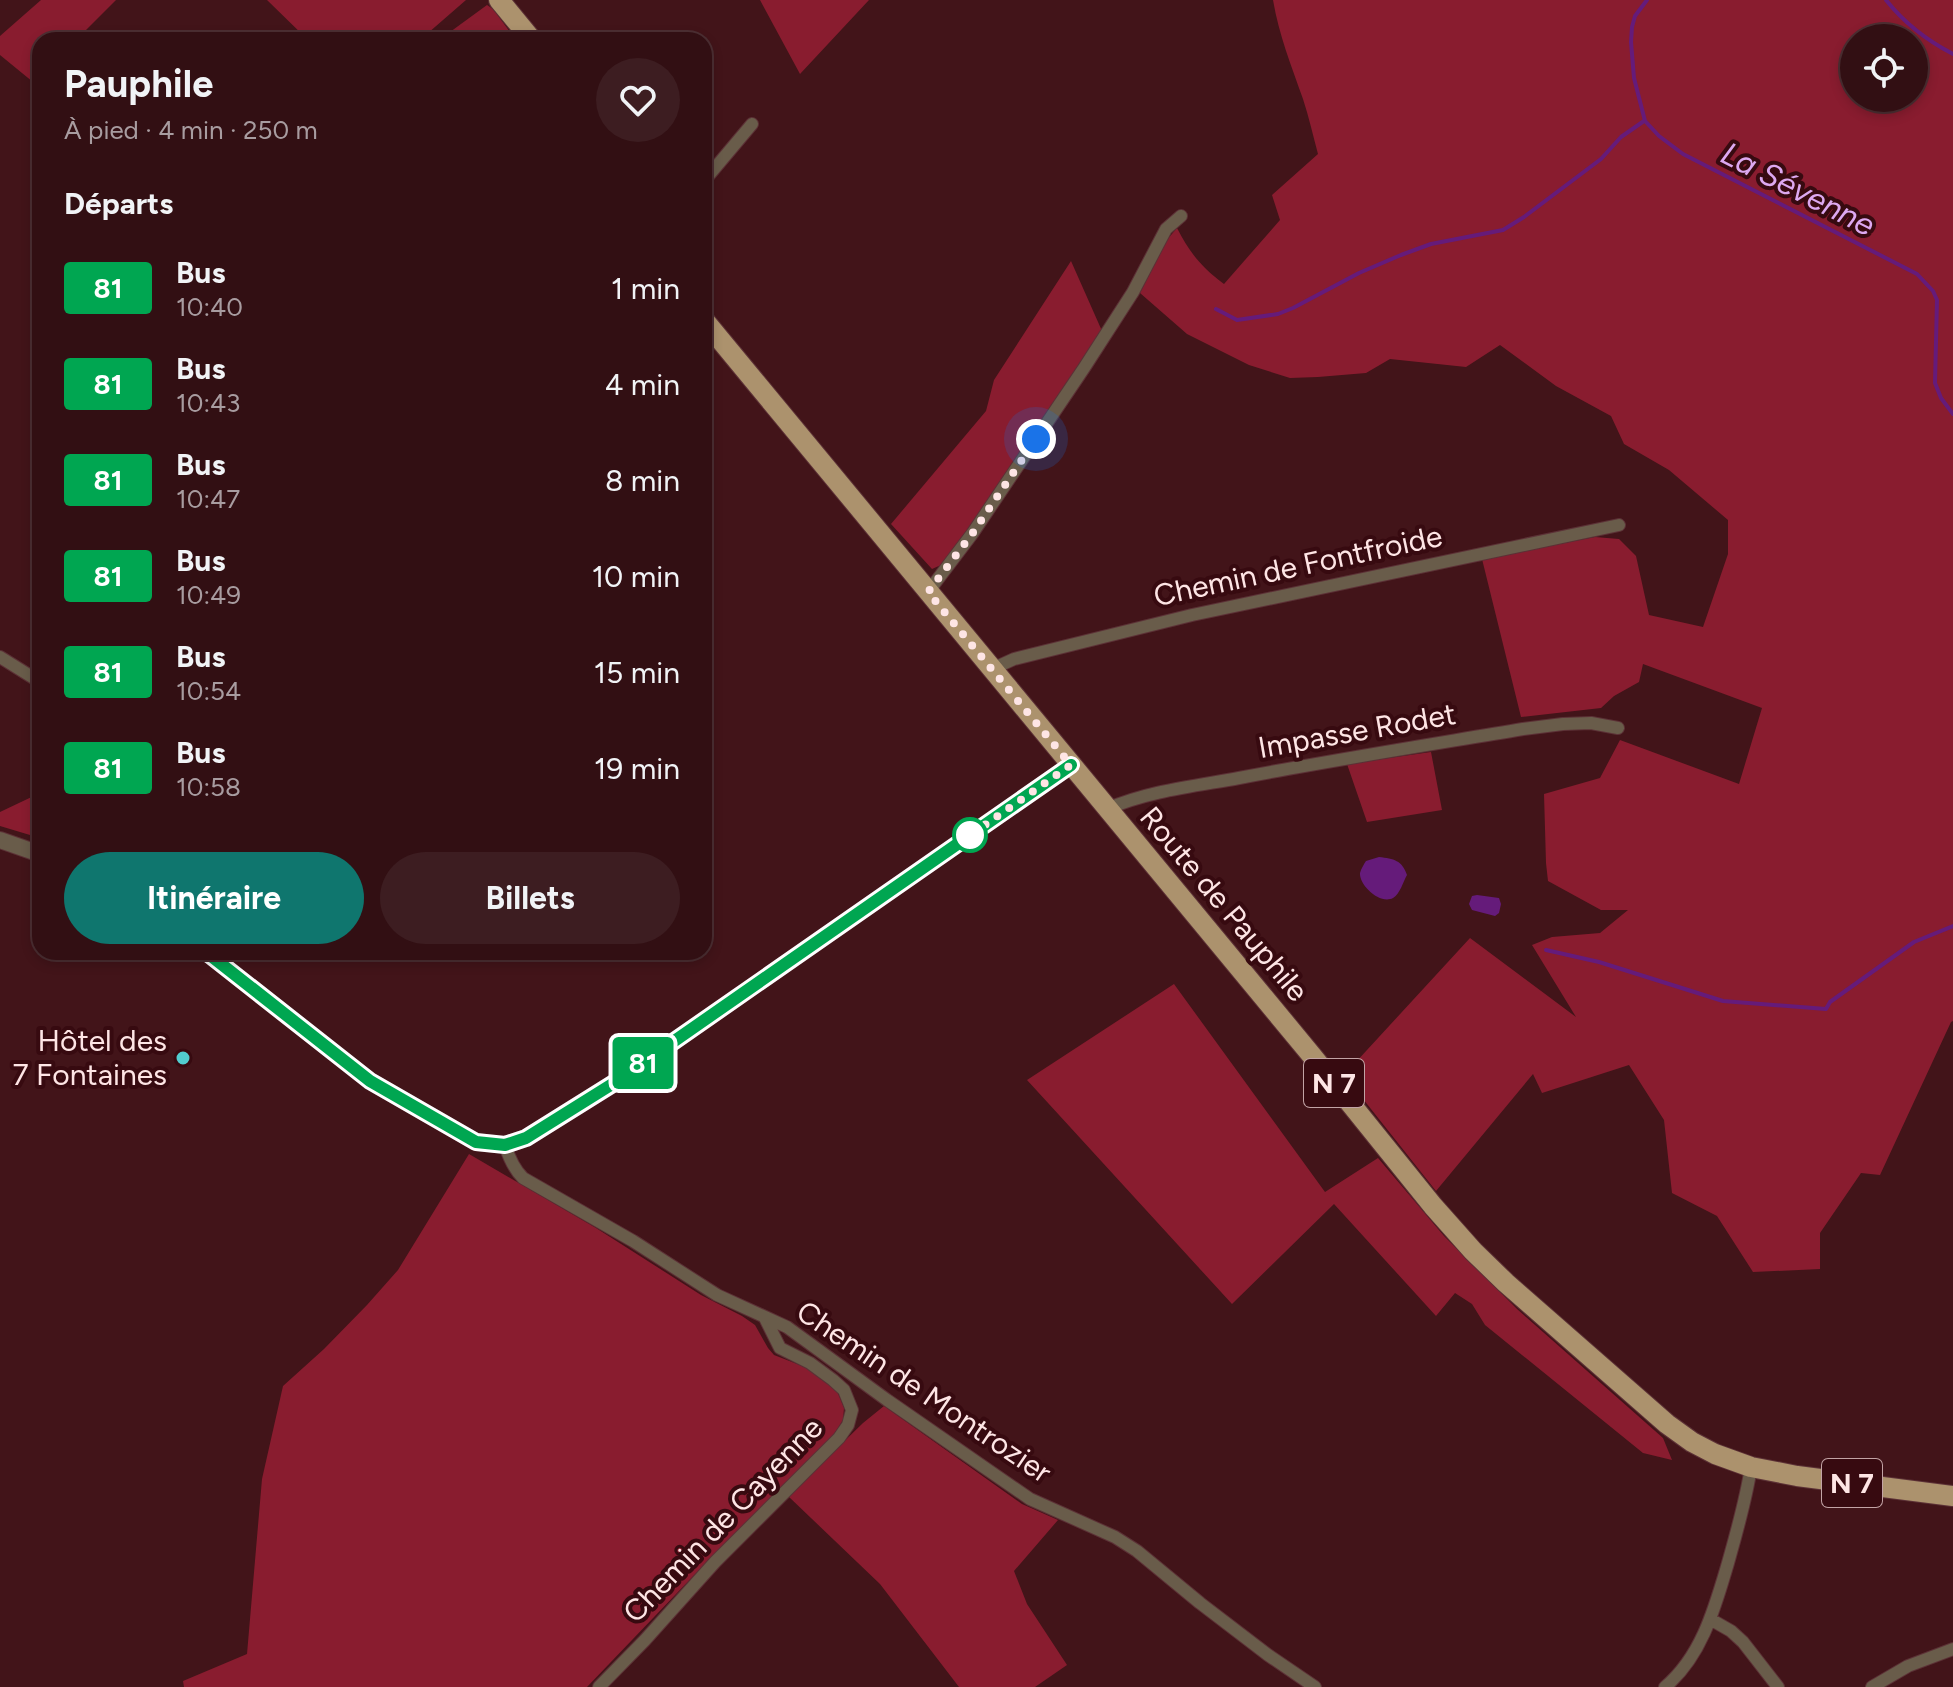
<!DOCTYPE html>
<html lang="fr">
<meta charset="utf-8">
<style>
body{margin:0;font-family:Figtree,sans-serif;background:#3d1d21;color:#f1f3f6;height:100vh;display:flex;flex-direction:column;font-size:30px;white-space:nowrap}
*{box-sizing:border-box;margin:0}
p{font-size:26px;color:#a89ca0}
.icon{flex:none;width:44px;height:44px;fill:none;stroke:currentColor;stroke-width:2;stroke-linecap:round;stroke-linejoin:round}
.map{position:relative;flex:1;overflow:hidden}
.drawer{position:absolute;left:32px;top:32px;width:680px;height:928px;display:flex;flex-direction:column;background:#320f13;border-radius:24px;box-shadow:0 4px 12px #0003,0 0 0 2px #4d2f33}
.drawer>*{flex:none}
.badge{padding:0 16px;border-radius:6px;font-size:28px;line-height:52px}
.controls{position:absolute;left:1840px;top:24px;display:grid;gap:16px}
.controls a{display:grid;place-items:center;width:88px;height:88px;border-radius:50%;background:#320f13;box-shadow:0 4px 12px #0003,0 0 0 2px #4d2f33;font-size:40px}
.you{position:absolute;width:40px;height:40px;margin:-20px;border:6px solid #fff;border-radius:50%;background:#1a73e8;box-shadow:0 0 0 12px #1a73e833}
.map>.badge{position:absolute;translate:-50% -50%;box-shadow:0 0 0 4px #fff}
h2{padding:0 32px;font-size:30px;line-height:72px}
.round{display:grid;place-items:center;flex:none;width:84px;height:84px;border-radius:42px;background:#3d1d21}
.headline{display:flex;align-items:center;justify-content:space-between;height:136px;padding:0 32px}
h1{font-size:38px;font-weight:700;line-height:60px}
.primary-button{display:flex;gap:16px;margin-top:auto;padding:16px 32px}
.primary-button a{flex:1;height:92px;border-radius:48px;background:#0f766e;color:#fff;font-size:32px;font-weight:700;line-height:92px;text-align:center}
.primary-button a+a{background:#3d1d21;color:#f1f3f6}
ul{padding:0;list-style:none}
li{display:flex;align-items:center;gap:24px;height:96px;padding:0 32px}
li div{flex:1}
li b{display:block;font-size:30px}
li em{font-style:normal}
li .badge{min-width:88px;font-weight:700;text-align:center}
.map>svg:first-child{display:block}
</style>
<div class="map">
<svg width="1953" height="1687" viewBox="0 0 1953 1687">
<rect width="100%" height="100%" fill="#421419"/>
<!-- green -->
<path fill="#891c2f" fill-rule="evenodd" d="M41 0H116L76 40H40V76L33 82 0 55V36Z
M267 0H466L420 40H308Z
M760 0H869L800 74Z
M1273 0H1953V1021L1951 1022 1880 1175 1861 1173 1820 1233V1269L1753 1272 1717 1216 1672 1193 1664 1120 1629 1065 1542 1093 1533 1074 1436 1191 1344 1075 1470 938 1576 1017 1532 945 1552 937 1600 933 1628 910H1601L1548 881 1546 863 1544 794 1600 778 1620 740 1739 784 1762 708 1643 664 1639 682 1614 696 1601 708 1521 717 1482 559 1595 537 1619 539 1636 556 1649 615 1703 627 1728 554V520L1669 470 1624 444 1611 416 1556 386 1500 345 1466 367 1390 359 1366 373 1318 377 1290 378 1249 365 1187 334 1140 293 1166 241 1177 228C1190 253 1201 267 1224 284L1280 220 1272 195 1318 154C1313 136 1309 117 1303 99 1291 65 1279 35 1273 0ZM1854 38H1914V98H1854Z
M487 5 493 9 516 40H454L450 32Z
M1071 261 1102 331 971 525 941 565 932 569 891 524 986 411 994 380Z
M1431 752 1442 810 1367 822 1347 764Z
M40 793V838L0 826V812Z
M1174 984 1325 1192 1378 1158 1444 1236 1517 1309 1663 1438 1672 1460 1643 1453 1485 1325 1472 1304 1455 1293 1436 1316 1334 1204 1232 1304 1027 1080Z
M469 1154 596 1228 701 1295 742 1316 755 1325 768 1348 774 1355 810 1369 837 1391 844 1408 843 1420 834 1434 700 1569 587 1687H184L183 1681 247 1654 262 1479 283 1386 324 1349 367 1305 398 1270Z
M884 1406 1022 1504 1058 1520 1014 1571 1027 1604 1067 1665 1035 1687H959L880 1584 788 1496 863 1423Z"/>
<!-- water -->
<path fill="#651b7a" d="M1379 857C1394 859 1402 860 1407 875 1403 882 1400 894 1393 898 1380 905 1359 885 1360 873 1361 869 1364 864 1366 861Z
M1477 895 1499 898 1501 904 1499 913 1495 916 1472 910 1469 904 1472 896Z"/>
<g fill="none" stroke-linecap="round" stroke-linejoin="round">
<!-- stream -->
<path stroke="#651b7a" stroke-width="4" d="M1647 0 1635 16 1632 27 1631 42 1634 78 1645 121 1659 136 1683 154 1917 274 1933 291 1937 300 1935 383 1941 398 1953 414
M1886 0C1905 24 1926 40 1953 54
M1216 309 1237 320 1278 314 1293 308 1359 273 1401 255 1431 244 1503 230 1524 217 1601 159 1621 137 1644 121
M1546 950 1599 962 1723 1001 1826 1009 1830 1002 1914 942 1953 926"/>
<defs>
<path id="minor" d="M704 181 752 124
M928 592 972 534 1084 368 1133 292 1166 229 1181 216
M0 657 40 682
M992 669 1014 659 1192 615 1619 525
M1107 809C1148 791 1195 786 1239 778 1333 760 1428 745 1523 729L1563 724 1591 723 1618 728
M505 1145C509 1158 514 1169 523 1178L633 1241 717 1295 787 1327 887 1400 1030 1499 1115 1537 1137 1551 1200 1603 1268 1655 1315 1687
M1710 1619 1731 1631 1743 1642 1778 1687
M599 1687 645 1640 715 1562 839 1438 848 1425 852 1410 844 1390 833 1380 810 1363 780 1348 765 1318
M1665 1687C1702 1656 1715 1607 1728 1563 1737 1531 1746 1500 1751 1467
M1872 1687 1908 1666 1953 1649"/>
<path id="tertiary" d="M0 840 40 854
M206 952 370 1081 476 1142 505 1145 526 1138 614 1083 1071 765"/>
<path id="primary" d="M499 0 532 40
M704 320 1313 1057 1433 1206 1473 1251 1506 1283 1667 1424 1692 1442 1715 1454 1751 1467 1797 1476 1953 1496"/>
</defs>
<!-- minor casing -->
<use href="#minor" stroke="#5c3136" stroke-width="14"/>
<!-- tertiary casing -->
<use href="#tertiary" stroke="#5c3136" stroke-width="18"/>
<!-- primary casing -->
<use href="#primary" stroke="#5c3136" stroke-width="22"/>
<!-- minor -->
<use href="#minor" stroke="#695c4a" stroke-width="12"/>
<!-- tertiary -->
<use href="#tertiary" stroke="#695c4a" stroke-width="16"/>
<!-- primary -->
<use href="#primary" stroke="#ac926d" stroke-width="20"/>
</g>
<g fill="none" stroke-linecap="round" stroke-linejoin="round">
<defs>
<path id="line" d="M206 952 370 1081 476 1142 505 1145 526 1138 614 1083 1071 765"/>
</defs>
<!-- line casing -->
<use href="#line" stroke="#fff" stroke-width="18"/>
<!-- line -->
<use href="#line" stroke="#00a651" stroke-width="12"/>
<!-- walk -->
<path stroke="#fee5e5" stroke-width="8" stroke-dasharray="0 14.4" d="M970 835 966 838 1071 765 928 592 972 534 1036 439"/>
</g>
<!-- markers -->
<circle fill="#fff" stroke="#00a651" stroke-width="4" cx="970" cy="835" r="16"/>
<circle fill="#52cdcf" stroke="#370a10" stroke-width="3" cx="183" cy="1058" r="8"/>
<g text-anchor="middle" stroke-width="8" stroke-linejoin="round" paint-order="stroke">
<!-- shield labels -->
<g fill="#370a10" stroke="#c2a3a5" stroke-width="2">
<rect x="1304" y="1059" width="60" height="48" rx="6"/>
<rect x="1822" y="1459" width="60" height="48" rx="6"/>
</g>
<g font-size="28" font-weight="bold" fill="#fee5e5">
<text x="1334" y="1093">N 7</text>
<text x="1852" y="1493">N 7</text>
</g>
<!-- street labels -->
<g font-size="30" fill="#fee5e5" stroke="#370a10">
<text transform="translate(1298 566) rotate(-12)" y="10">Chemin de Fontfroide</text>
<text transform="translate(1357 731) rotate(-10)" y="10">Impasse Rodet</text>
<text transform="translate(1224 904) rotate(50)" y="10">Route de Pauphile</text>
<text transform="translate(924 1392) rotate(34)" y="10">Chemin de Montrozier</text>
<text transform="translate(723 1520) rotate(-46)" y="10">Chemin de Cayenne</text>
</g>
<!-- poi labels -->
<g font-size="30" fill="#fee5e5" stroke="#370a10" text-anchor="end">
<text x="167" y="1051">Hôtel des<tspan x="167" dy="34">7 Fontaines</tspan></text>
</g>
<!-- water labels -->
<g font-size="32" font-style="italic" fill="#dda8f0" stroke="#370a10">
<text transform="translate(1798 189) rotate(27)" y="11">La Sévenne</text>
</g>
</g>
</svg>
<div class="controls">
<a><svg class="icon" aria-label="locate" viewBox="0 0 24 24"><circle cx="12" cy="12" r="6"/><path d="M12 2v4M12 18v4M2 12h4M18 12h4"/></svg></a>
</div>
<div class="you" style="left:1036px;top:439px"></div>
<b class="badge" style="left:643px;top:1063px;background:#00a651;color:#fff">81</b>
<section class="drawer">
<div class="headline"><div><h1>Pauphile</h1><p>À pied · 4 min · 250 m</p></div><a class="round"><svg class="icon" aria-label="heart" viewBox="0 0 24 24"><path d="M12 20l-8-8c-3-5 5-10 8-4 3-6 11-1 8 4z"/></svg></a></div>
<h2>Départs</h2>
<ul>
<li><span class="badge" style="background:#00a651;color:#fff">81</span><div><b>Bus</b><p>10:40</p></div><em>1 min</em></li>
<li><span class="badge" style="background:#00a651;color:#fff">81</span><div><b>Bus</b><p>10:43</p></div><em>4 min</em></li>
<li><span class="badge" style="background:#00a651;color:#fff">81</span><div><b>Bus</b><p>10:47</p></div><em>8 min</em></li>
<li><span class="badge" style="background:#00a651;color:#fff">81</span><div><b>Bus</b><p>10:49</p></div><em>10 min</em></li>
<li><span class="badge" style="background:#00a651;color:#fff">81</span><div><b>Bus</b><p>10:54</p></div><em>15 min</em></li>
<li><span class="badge" style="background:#00a651;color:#fff">81</span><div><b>Bus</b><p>10:58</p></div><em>19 min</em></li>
</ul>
<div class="primary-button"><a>Itinéraire</a><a>Billets</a></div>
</section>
</div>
